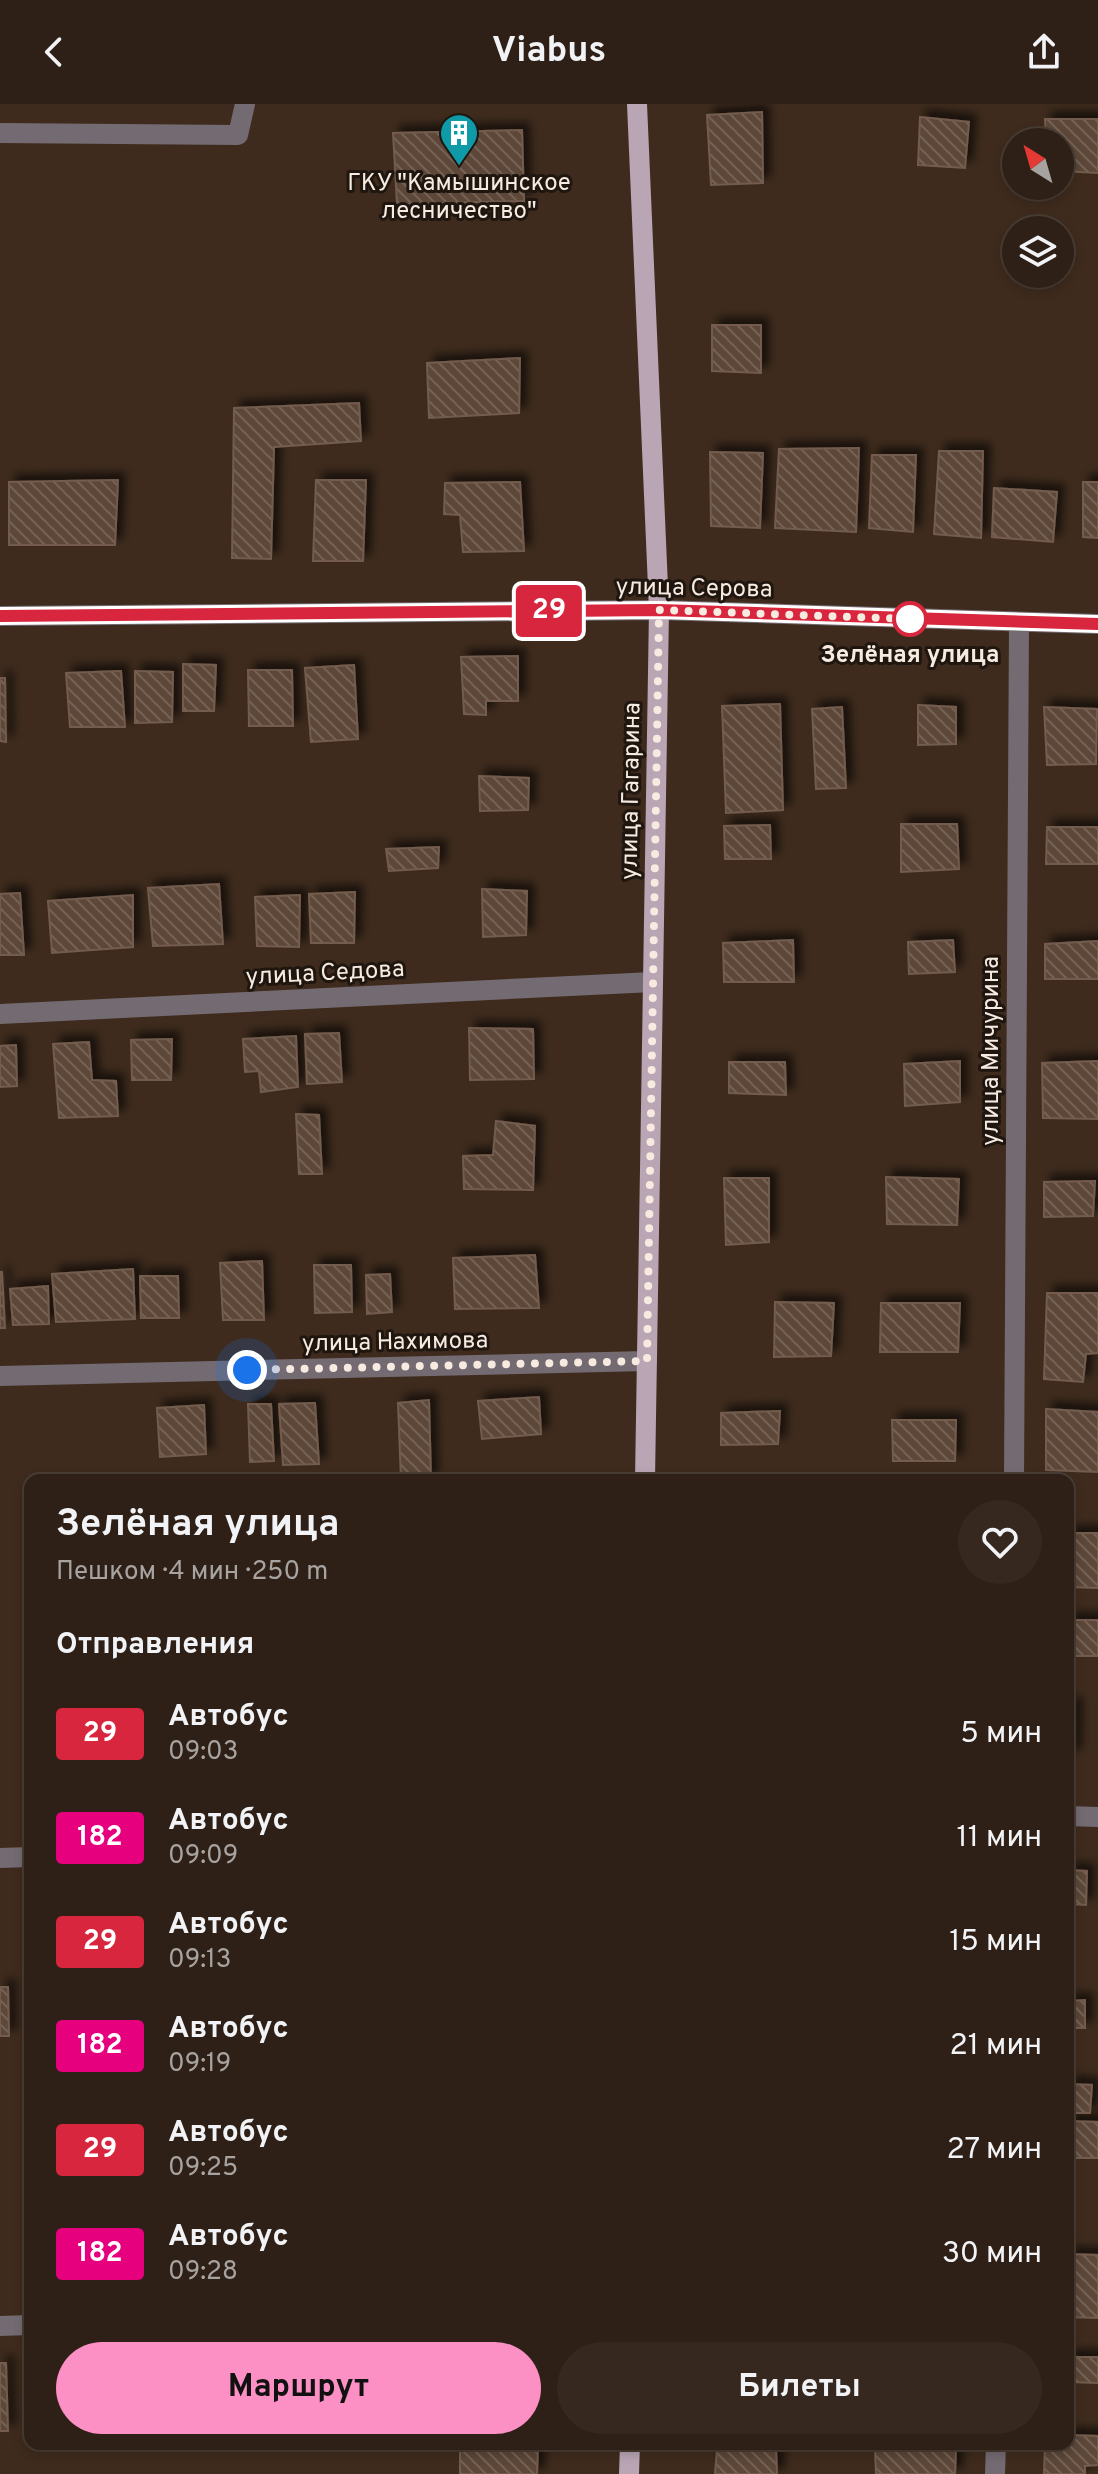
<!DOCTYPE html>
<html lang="ru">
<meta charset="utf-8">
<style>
body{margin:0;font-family:Overpass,sans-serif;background:#36281f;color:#f1f3f6;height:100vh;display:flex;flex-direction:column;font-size:30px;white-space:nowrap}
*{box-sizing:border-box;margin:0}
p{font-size:26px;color:#a7a3a1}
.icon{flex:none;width:44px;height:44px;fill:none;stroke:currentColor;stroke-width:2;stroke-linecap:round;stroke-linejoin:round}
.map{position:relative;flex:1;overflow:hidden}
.side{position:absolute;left:24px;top:1370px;width:1050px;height:976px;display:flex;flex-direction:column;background:#2e2016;border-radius:16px;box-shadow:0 4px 12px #0003,0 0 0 2px #493e35}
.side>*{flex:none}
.badge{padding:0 16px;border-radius:6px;font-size:28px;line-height:52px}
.needle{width:52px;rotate:323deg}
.buttons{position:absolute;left:1002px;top:24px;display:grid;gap:16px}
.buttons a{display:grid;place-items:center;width:72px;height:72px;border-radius:50%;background:#2e2016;box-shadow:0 4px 12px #0003,0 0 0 2px #493e35;font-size:40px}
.you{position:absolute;width:40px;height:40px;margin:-20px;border:6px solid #fff;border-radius:50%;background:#1a73e8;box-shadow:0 0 0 12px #1a73e833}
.map>.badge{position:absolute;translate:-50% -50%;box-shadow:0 0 0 4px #fff}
h2{padding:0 32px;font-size:30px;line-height:72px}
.round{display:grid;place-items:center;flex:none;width:84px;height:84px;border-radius:42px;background:#36281f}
.summary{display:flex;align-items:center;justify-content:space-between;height:136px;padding:0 32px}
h1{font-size:38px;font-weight:700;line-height:60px}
.action{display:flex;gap:16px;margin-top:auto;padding:16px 32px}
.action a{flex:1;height:92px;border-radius:48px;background:#fc8fc3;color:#111;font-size:32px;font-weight:700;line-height:92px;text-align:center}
.action a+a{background:#36281f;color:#f1f3f6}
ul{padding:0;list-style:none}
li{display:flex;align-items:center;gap:24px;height:104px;padding:0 32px}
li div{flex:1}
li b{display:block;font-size:30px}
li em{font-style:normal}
li .badge{min-width:88px;font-weight:700;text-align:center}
header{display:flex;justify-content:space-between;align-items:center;height:104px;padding:0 32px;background:#2e2016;font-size:36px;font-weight:700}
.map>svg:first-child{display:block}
</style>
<header><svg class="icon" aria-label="back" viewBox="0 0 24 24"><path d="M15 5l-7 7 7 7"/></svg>Viabus<svg class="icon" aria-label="share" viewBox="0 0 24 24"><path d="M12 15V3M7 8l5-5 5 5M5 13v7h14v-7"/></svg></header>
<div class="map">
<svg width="1098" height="2370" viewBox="0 0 1098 2370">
<defs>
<pattern id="building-back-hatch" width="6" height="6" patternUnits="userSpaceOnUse" patternTransform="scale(2)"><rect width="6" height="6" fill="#5c4739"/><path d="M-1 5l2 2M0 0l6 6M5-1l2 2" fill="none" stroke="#746255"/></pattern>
<filter id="shadow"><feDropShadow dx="7" dy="-7" stdDeviation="4" flood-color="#0009"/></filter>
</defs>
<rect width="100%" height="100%" fill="#3e2b1d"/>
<!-- building -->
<path fill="url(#building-back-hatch)" stroke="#735c4d" stroke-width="2" filter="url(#shadow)" d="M762 8 763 79 711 81 707 11Z
M920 13 969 18 965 64 918 61Z
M1045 15H1098V69L1060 67V38H1046Z
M522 26 524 97 397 100 393 29Z
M712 221H761V269L712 267Z
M520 254 519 309 429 314 427 259Z
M359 299 361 337 274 343 271 455 232 454 234 304Z
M859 344 856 428 775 424 779 345Z
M939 347H983L981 434 934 430Z
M710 348 763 349 760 424 711 422Z
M872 351H916L913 428 869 424Z
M118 376 115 441H9V378Z
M316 376H366L363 457H313Z
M520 378 524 447 463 448 460 411 444 410 445 379Z
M1083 378H1098V434L1083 433Z
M994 384 1057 388 1053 438 992 433Z
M518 552V597H486V611L464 610 461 553Z
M183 560 216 561 214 607H183Z
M354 561 358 635 311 638 305 564Z
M248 566H292L293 622H249Z
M121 567 125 623H70L66 569Z
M135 567 173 568 172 618 135 619Z
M0 574H5L6 638 0 637Z
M780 600 783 706 726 709 722 602Z
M918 601 956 603V640L918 641Z
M842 603 846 684 816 685 812 605Z
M1044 603 1097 605 1096 660 1047 661Z
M479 672 529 674 528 706 480 707Z
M901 720H957L959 765 901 768Z
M770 721 771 755H725L724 722Z
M1047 723H1098V760H1046Z
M439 743 438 764 389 767 386 745Z
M219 780 223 840 153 842 148 784Z
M482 785 527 787 526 831 483 833Z
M355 788 354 839H311L309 790Z
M20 789 24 851H0V790Z
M133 791V843L52 849 48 797Z
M300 791 299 843 257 842 255 793Z
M793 836 794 878H724L723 839Z
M953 836 955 868 909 870 908 838Z
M1098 837V875H1045V840Z
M469 924 533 925 534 975 470 976Z
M339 929 342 978 307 980 305 930Z
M296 932 298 983 261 988 259 967 245 968 243 935Z
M172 935 171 976H132L131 936Z
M89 938 92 976 116 977 118 1012 59 1014 53 940Z
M16 941 17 982 0 983V942Z
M960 957V998L905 1002 904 960Z
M1098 957V1015L1043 1014 1042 959Z
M729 958H785L786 991 729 989Z
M296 1010 319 1011 322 1070H299Z
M496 1017 535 1022 533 1086 464 1085 463 1052 493 1051Z
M886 1073 959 1075 957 1121 887 1120Z
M724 1074H769V1138L726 1141Z
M1095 1077 1093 1112 1044 1113V1078Z
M535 1151 539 1204 455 1205 453 1154Z
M262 1157 264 1216H223L220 1159Z
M314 1161H351L352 1208 315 1209Z
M133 1165 135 1215 56 1218 52 1170Z
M0 1168H2L5 1224H0Z
M390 1170 392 1208 367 1210 366 1171Z
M140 1172H178L179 1214H141Z
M48 1182 49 1220 13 1221 10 1185Z
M1047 1189H1098V1249L1086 1250 1083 1278 1044 1275Z
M775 1198 834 1199 831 1252 774 1253Z
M881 1199H960L958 1248H880Z
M539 1293 541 1330 482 1335 478 1297Z
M429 1296 431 1376H401L398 1299Z
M315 1299 319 1360 283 1361 279 1300Z
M248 1300H271L274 1357 250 1358Z
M204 1301 206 1350 160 1353 157 1304Z
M1046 1305 1098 1308V1368L1046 1366Z
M780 1307 778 1340 721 1341V1309Z
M892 1316H956L955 1357H893Z
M1068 1429H1098V1484L1068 1483Z
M1068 1516H1098V1552H1068Z
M1068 1600 1075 1601 1074 1652 1068 1651Z
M1068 1766 1087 1767 1086 1801 1068 1800Z
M0 1883H8L9 1932H0Z
M1085 1896V1924H1068V1897Z
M1068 1980 1092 1981 1090 2009H1068Z
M1068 2017 1098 2018V2054H1068Z
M1068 2150 1098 2151V2214L1068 2213Z
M1068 2253H1098V2279L1068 2278Z
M0 2259H6L8 2327H0Z
M1068 2331 1098 2332V2361L1085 2362V2370H1044L1045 2340H1068Z
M460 2343H538L537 2370H460Z
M776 2344 777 2370H715L717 2346Z
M956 2345 955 2370H876L875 2346Z"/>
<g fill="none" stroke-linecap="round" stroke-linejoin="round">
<!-- minor -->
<path stroke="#746b72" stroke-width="20" d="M0 29 238 31 245 0
M0 512 659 506 1098 520
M0 910 653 878
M0 1272 647 1257
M1014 1376 1019 518
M1068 1712 1098 1713
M0 1754 30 1753
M0 2222 30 2221
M995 2370 996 2340"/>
<!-- major -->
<path stroke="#b9a5b4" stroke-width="20" d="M637 0 659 506 645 1376
M629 2370 630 2340"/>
</g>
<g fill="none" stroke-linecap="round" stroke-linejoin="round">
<defs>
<path id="line" d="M0 512 659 506 1098 520"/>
</defs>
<!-- line casing -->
<use href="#line" stroke="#fff" stroke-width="18"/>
<!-- line -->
<use href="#line" stroke="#d7263d" stroke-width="12"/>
<!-- walk -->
<path stroke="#f7eae1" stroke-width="8" stroke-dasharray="0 14.4" d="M247 1266 647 1257 659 506 910 515"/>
</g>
<!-- icons -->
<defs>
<symbol id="building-pin" viewBox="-11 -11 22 30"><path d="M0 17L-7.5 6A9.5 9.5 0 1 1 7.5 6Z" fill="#0f9aa8" stroke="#1e160f"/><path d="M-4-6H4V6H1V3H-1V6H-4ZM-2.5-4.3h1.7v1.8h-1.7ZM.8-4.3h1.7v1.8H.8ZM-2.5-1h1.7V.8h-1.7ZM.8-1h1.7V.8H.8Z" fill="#fff"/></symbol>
</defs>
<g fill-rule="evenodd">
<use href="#building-pin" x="437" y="7" width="44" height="60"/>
</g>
<!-- markers -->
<circle fill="#fff" stroke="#d7263d" stroke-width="4" cx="910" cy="515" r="16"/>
<g text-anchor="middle" stroke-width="6" stroke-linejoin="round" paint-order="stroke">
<!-- poi labels -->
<g font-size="24" fill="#f7eae1" stroke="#1e160f">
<text x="459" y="86">ГКУ "Камышинское<tspan x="459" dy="28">лесничество"</tspan></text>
</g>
<!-- street labels -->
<g font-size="24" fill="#f7eae1" stroke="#1e160f">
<text transform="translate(694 483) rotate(1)" y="8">улица Серова</text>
<text transform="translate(630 687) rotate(-89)" y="8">улица Гагарина</text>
<text transform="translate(325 868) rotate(-3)" y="8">улица Седова</text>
<text transform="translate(990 947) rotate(-90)" y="8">улица Мичурина</text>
<text transform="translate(395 1237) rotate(-1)" y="8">улица Нахимова</text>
</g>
<!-- stop labels -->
<g font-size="24" font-weight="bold" fill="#f7eae1" stroke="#1e160f">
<text x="910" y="558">Зелёная улица</text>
</g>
</g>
</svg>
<div class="buttons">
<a><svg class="needle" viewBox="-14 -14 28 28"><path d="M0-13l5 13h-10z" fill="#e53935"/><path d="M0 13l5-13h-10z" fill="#a7a3a1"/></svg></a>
<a><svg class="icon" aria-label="layers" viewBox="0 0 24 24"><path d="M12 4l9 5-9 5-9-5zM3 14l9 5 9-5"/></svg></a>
</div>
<div class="you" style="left:247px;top:1266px"></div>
<b class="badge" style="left:549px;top:507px;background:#d7263d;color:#fff">29</b>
<section class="side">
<div class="summary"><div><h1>Зелёная улица</h1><p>Пешком · 4 мин · 250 m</p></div><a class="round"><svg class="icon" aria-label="heart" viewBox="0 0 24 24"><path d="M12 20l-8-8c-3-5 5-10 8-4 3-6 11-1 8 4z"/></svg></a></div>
<h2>Отправления</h2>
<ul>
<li><span class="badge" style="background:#d7263d;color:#fff">29</span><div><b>Автобус</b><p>09:03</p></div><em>5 мин</em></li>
<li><span class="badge" style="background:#e6007e;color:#fff">182</span><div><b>Автобус</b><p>09:09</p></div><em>11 мин</em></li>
<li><span class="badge" style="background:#d7263d;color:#fff">29</span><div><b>Автобус</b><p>09:13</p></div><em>15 мин</em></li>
<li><span class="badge" style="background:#e6007e;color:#fff">182</span><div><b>Автобус</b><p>09:19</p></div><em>21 мин</em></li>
<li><span class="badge" style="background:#d7263d;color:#fff">29</span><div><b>Автобус</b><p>09:25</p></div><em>27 мин</em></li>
<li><span class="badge" style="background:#e6007e;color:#fff">182</span><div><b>Автобус</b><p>09:28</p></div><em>30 мин</em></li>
</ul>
<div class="action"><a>Маршрут</a><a>Билеты</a></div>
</section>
</div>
